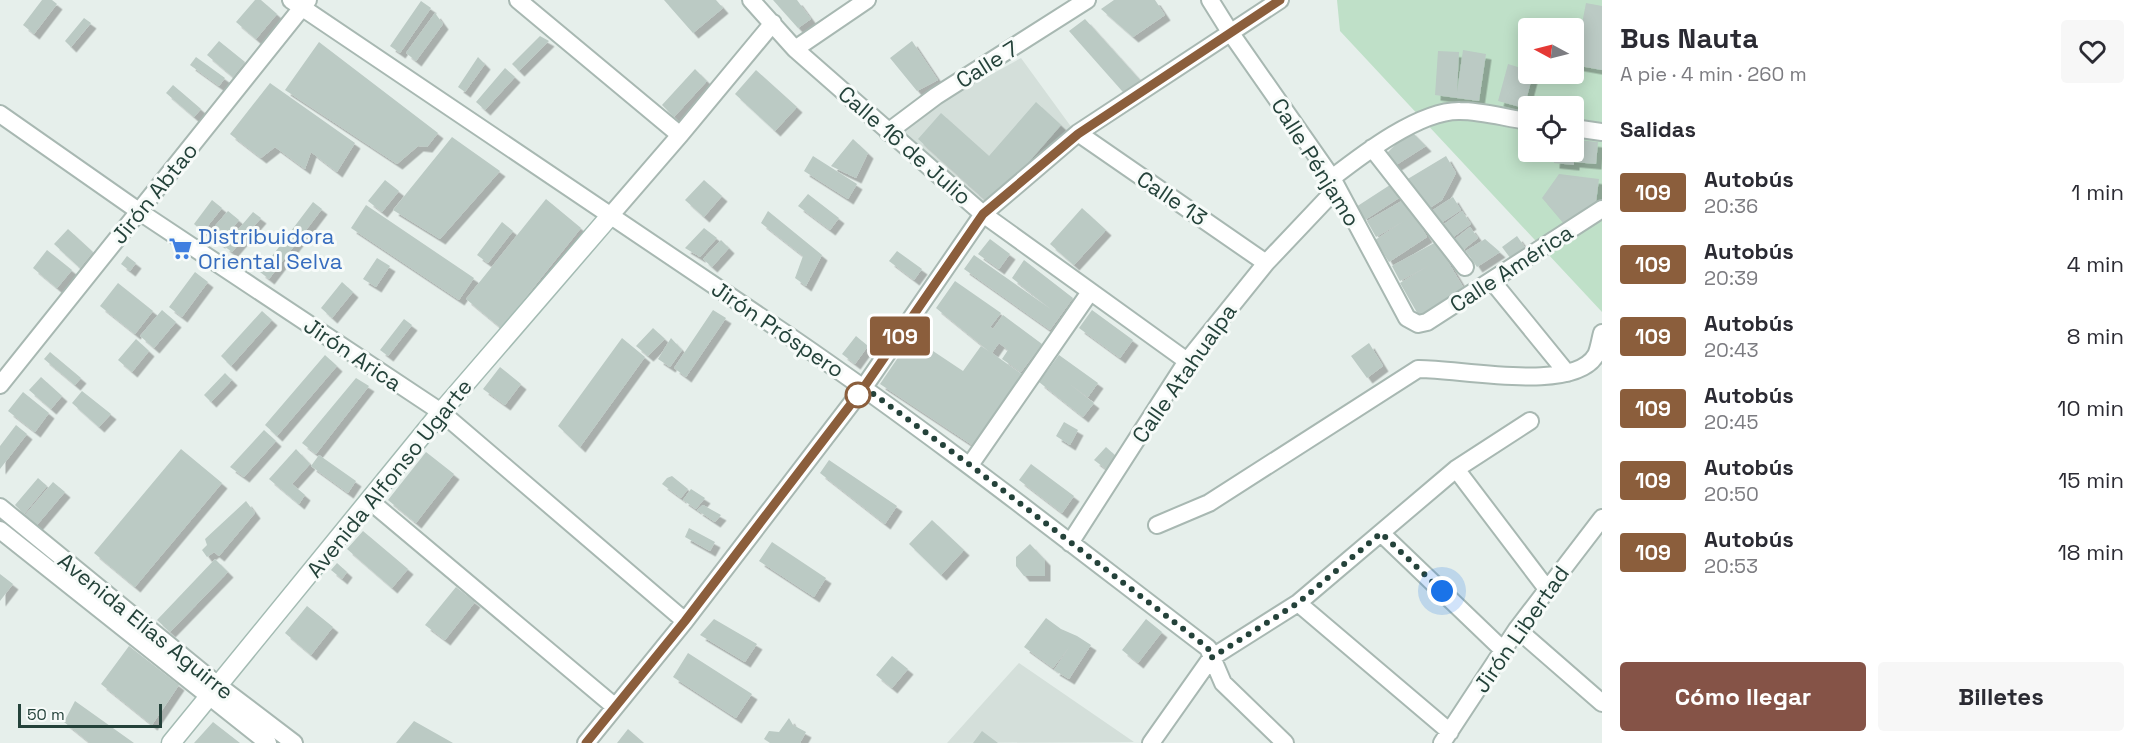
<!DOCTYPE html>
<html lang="es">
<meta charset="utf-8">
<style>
body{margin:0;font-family:"Space Grotesk",sans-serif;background:#f7f7f7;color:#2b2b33;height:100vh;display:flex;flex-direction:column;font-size:22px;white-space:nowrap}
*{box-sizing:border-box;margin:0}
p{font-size:20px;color:#7c7c81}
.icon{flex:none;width:33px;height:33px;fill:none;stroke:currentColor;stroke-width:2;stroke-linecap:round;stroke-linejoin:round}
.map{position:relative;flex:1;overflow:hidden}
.sheet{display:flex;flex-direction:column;background:#fff;width:540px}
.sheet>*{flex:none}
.badge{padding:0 12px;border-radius:4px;font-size:21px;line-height:39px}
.needle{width:39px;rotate:277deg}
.buttons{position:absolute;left:1518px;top:18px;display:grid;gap:12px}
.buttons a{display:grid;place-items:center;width:66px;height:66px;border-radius:6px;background:#fff;box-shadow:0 3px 15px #0003;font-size:30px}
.scale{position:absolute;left:18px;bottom:15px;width:144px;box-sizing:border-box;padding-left:6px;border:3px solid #24423a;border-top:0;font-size:16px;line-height:21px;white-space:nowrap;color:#24423a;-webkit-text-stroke:4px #f7fbf9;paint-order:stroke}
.you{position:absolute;width:30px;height:30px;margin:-15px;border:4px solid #fff;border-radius:50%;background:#1a73e8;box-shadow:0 0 0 9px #1a73e833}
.map>.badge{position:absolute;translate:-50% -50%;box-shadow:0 0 0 3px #fff}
h2{padding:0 18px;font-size:22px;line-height:54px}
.round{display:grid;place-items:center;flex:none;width:63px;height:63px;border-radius:6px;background:#f7f7f7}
.headline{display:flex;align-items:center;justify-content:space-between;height:102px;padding:0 18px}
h1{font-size:28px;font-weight:600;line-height:45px}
.primary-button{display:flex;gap:12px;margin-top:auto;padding:12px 18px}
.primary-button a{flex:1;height:69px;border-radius:6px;background:#855347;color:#fff;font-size:24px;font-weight:600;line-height:69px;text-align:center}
.primary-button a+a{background:#f7f7f7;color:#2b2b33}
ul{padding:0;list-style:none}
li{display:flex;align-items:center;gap:18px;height:72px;padding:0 18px}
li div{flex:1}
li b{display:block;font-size:22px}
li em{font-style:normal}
li .badge{min-width:66px;font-weight:700;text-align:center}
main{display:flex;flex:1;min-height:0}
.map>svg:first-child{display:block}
</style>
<main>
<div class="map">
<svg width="1602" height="743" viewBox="0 0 1602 743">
<defs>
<filter id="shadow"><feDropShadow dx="5.5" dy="5.5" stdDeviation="0" flood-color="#0004"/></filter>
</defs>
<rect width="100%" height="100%" fill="#e6efeb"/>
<!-- built -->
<path fill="#d4dfda" d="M1021 58 1072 128 983 206 901 134 943 101Z
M1019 663 1134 742 947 743Z"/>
<!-- green -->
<path fill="#bfe0c8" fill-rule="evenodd" d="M1337 0H1602V312L1340 31ZM1528 28H1574V74H1528ZM1528 106H1574V152H1528Z"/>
<!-- building -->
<path fill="#bbcac4" filter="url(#shadow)" d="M42 0H52L57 4 34 34 23 25Z
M255 0H261L277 14 256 39 236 22Z
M664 0H716L723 8 693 33Z
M773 0H797L811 19 798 28Z
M1114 0H1155L1165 15 1133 37 1101 9Z
M421 1 431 8 400 53 390 46Z
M1586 3 1602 6V70L1574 65Z
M435 13 443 24 416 61 406 53Z
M84 18 91 23 71 47 65 41Z
M1085 19 1140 80 1123 92 1069 31Z
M540 36 549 41 519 71 512 64Z
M219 41 245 62 233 77 207 55Z
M912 41 938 80 917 91 890 58Z
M319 42 438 133 427 147 418 146 397 164 285 90Z
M1463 50 1486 54 1479 101 1435 95 1438 51 1459 52 1457 92Z
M196 57 225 78 219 86 190 65Z
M478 57 485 64 465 92 458 87Z
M1508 64 1528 70V74H1533L1524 108 1498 101Z
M505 68 515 77 485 110 476 102Z
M695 69 707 81 674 117 662 105Z
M756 70 797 107 775 131 735 94Z
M270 83 355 143 337 172 311 152 305 169 275 147 261 158 230 134Z
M173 85 201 109 194 117 166 93Z
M1036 102 1061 125 991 205 918 139 941 113 989 156Z
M1410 130 1426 146 1393 167 1383 157Z
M1574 135 1577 136V140L1598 142 1596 164 1574 162V165L1554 163 1555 152H1574Z
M452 137 500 171 440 239 393 210Z
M853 139 868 153 856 178 831 166Z
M813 156 857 184 848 199 804 171Z
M1446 156 1456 173 1442 200 1425 211 1406 180Z
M1559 174 1599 179 1595 210 1565 225 1542 198Z
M385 180 399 191 382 212 368 201Z
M704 180 722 196 704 217 685 200Z
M1393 183 1402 196 1365 220 1356 207Z
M808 194 839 218 830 230 798 206Z
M1453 197 1461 210 1441 223 1433 210Z
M546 199 581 228 501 328 466 299Z
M1405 199 1427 237 1389 262 1375 240 1404 221 1376 237 1367 221Z
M212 200 222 208 203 232 194 224Z
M313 202 322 209 269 279 260 272Z
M366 205 474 278 459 300 351 228Z
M1082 208 1106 230 1074 265 1050 244Z
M228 211 239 220 220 243 208 234Z
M768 211 822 255 806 286 795 278 803 256 761 223Z
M1462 211 1471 224 1452 238 1443 225Z
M253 212 261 218 232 252 224 246Z
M502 222 513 231 488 263 477 255Z
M1470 227 1478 238 1463 250 1455 239Z
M704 228 717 238 700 257 685 248Z
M68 229 93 252 80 268 54 244Z
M1517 236 1529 253 1514 263 1502 247Z
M990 239 1010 254 999 269 978 254Z
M1485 239 1500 252 1477 267 1466 251Z
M721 240 729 248 712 267 703 259Z
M1436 242 1465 290 1419 316 1400 283 1428 266 1400 281 1392 266Z
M47 250 72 270 57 288 33 268Z
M897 251 922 269 914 280 889 261Z
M974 255 1052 310 1012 278 1024 260 1073 298 1050 330 964 269Z
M127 256 136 263 130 271 121 264Z
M377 258 390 266 376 287 363 279Z
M195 272 208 282 182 317 169 307Z
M955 281 1001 313 990 327 993 329 1003 315 1042 344 1021 372 1002 359 1008 350 999 343 992 353 1023 375 975 447 880 384 912 337 963 371 981 346 990 352 936 308Z
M342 282 353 292 332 318 321 308Z
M118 283 153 311 135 334 100 306Z
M162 310 176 322 154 348 140 336Z
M713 310 726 318 686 377 674 368Z
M1092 310 1133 340 1120 358 1079 328Z
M262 311 272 320 231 366 221 356Z
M404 319 412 325 388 356 380 350Z
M653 328 665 339 648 356 636 346Z
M856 336 868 346 855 364 842 354Z
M622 338 645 357 580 447 558 426Z
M671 338 682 350 670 367 658 359Z
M136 339 149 351 132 372 118 360Z
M1369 343 1383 366 1367 378 1351 356Z
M50 352 81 378 75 385 44 359Z
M325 355 337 366 277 436 265 425Z
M1059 355 1098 383 1088 397 1068 383 1094 403 1083 417 1039 382Z
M500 367 521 384 505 405 483 389Z
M225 373 232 380 211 402 204 395Z
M41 377 62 396 51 409 29 390Z
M356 378 369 386 316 454 302 443Z
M82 391 111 414 99 427 72 403Z
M23 392 49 413 35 432 8 411Z
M1064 422 1078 430 1070 445 1056 436Z
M16 425 27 434 0 469V446Z
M264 430 276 441 244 477 230 467Z
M1106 447 1117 457 1106 469 1094 460Z
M181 449 222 483 135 587 94 553Z
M296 449 310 464 292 484 305 495 299 504 269 479Z
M426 452 454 474 416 523 388 500Z
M319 455 356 481 348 493 311 466Z
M829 460 897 506 885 524 820 473Z
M1031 464 1074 496 1062 513 1019 480Z
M672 476 688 489 681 498 662 484 667 478Z
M38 478 47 486 24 514 15 505Z
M53 482 65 492 37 525 25 515Z
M691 489 705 498 696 509 683 500Z
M246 501 255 513 219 556 214 552 207 557 202 550 207 545 205 539Z
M703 505 721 515 715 522 697 510Z
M932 520 964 550 941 575 909 544Z
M689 528 715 542 710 551 685 537Z
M363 531 408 569 392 588 347 549Z
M772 542 826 578 814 597 759 561Z
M1030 544 1045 560V576H1024L1016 566V557Z
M215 559 228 572 170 632 157 620Z
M337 563 347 572 342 579 331 570Z
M0 574 13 584 0 601Z
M456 587 475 602 445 640 425 625Z
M307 606 333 627 311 655 285 633Z
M1046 618 1061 629 1077 636 1091 645 1069 679 1054 670 1070 646 1053 668 1024 647Z
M714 619 757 644 745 662 700 635Z
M1146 619 1162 632 1138 663 1122 650Z
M129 646 179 685 152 725 101 684Z
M688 653 752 694 736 718 673 677Z
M892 656 908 669 892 688 876 675Z
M75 701 134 743H90L64 722Z
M789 718 793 725 806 732 800 743H770L764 739 769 731 779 732Z
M414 721 453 743H396Z
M213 722 240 743H194Z
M628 729 644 743H617Z
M982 731 998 743H973Z"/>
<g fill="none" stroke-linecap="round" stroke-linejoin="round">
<defs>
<path id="street" d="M291 0 792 338C935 436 1070 543 1208 648L1223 683 1285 743
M518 0 680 135
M751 0 795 49 983 214 1187 361
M1210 0 1230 32 1332 178 1407 318 1418 324 1427 322 1602 209
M795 49 867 0
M0 114 140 212 441 412 685 621
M1574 128 1602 132
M888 132 936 96 1087 0
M1078 133 1266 263
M1372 148 1465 267
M1332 178C1363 154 1420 110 1460 111 1482 111 1506 118 1528 121
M610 216 680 135 773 23
M1492 281 1567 373
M0 385 308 0
M970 465 1090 292
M1456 469 1547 589
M370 501 614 706
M0 507 219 686 294 743
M1157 525 1209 503 1418 369C1457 368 1574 394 1596 355 1599 349 1600 340 1602 333
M0 530 268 743
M1381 533 1503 650
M1070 543 1187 361 1266 263 1337 188
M1298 603 1450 732
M1517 629 1602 703
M586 743 685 621 864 387 983 214 1078 133 1280 0
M1151 743 1211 658 1298 603 1456 469 1530 421
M1442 743 1517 629 1602 518"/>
<path id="secondary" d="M171 743 441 412 610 216"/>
</defs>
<!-- street casing -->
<use href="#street" stroke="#a8b8b2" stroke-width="20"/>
<!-- secondary casing -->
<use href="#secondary" stroke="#a4bbb3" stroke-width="21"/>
<!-- street -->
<use href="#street" stroke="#fff" stroke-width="16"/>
<!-- secondary -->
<use href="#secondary" stroke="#fff" stroke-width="18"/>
</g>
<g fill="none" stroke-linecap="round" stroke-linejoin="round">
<defs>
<path id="line" d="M586 743 685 621 864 387 983 214 1078 134 1280 0"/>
</defs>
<!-- line casing -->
<use href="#line" stroke="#fff" stroke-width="14"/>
<!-- line -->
<use href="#line" stroke="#8b5e3c" stroke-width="9"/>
<!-- walk -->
<path stroke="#24423a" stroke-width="6" stroke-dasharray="0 10.8" d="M858 395 864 387 970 465 1208 648 1211 658 1298 603 1381 533 1442 591"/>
</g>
<!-- icons -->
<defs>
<symbol id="supermarket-bare" viewBox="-9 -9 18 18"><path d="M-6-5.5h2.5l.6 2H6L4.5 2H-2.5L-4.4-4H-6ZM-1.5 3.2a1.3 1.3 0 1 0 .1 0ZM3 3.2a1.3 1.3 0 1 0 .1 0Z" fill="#3f7fe0" stroke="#f7fbf9" stroke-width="2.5" paint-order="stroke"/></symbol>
</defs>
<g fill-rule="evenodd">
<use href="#supermarket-bare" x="164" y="232" width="33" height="33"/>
</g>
<!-- markers -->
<circle fill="#fff" stroke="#8b5e3c" stroke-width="3" cx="858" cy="395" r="12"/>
<g text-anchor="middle" stroke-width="6" stroke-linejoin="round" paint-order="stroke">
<!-- street labels -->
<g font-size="22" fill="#24423a" stroke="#f7fbf9">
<text transform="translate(987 64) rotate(-32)" y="8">Calle 7</text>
<text transform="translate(905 145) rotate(41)" y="8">Calle 16 de Julio</text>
<text transform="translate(1316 162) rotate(58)" y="8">Calle Pénjamo</text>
<text transform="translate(154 193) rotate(-51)" y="8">Jirón Abtao</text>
<text transform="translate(1172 198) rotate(34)" y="8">Calle 13</text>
<text transform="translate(1511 268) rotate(-33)" y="8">Calle América</text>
<text transform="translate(778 329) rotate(34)" y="8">Jirón Próspero</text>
<text transform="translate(353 354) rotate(34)" y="8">Jirón Arica</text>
<text transform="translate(1184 373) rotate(-55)" y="8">Calle Atahualpa</text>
<text transform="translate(389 478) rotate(-51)" y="8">Avenida Alfonso Ugarte</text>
<text transform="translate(146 626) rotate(39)" y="8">Avenida Elías Aguirre</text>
<text transform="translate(1521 629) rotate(-55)" y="8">Jirón Libertad</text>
</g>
<!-- shop labels -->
<g font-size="22" fill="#366cbe" stroke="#f7fbf9" text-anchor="start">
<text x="198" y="244">Distribuidora<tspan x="198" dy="25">Oriental Selva</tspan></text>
</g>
</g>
</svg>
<div class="buttons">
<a><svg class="needle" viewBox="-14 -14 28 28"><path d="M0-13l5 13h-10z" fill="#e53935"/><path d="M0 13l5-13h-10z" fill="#7c7c81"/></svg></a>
<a><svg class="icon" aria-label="locate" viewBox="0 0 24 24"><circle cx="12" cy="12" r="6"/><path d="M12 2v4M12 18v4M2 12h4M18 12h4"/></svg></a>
</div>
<div class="scale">50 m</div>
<div class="you" style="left:1442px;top:591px"></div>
<b class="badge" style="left:900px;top:336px;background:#8b5e3c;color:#fff">109</b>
</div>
<section class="sheet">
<div class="headline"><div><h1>Bus Nauta</h1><p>A pie · 4 min · 260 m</p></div><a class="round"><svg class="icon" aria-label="heart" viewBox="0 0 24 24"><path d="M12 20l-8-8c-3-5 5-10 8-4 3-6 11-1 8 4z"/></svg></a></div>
<h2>Salidas</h2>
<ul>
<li><span class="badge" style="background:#8b5e3c;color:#fff">109</span><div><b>Autobús</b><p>20:36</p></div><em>1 min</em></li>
<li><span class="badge" style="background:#8b5e3c;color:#fff">109</span><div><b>Autobús</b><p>20:39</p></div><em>4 min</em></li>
<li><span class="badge" style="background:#8b5e3c;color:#fff">109</span><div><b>Autobús</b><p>20:43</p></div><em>8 min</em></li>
<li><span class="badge" style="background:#8b5e3c;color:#fff">109</span><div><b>Autobús</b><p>20:45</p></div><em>10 min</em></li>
<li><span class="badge" style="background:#8b5e3c;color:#fff">109</span><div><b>Autobús</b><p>20:50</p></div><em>15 min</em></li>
<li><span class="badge" style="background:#8b5e3c;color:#fff">109</span><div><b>Autobús</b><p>20:53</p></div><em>18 min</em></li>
</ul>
<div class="primary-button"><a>Cómo llegar</a><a>Billetes</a></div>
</section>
</main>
